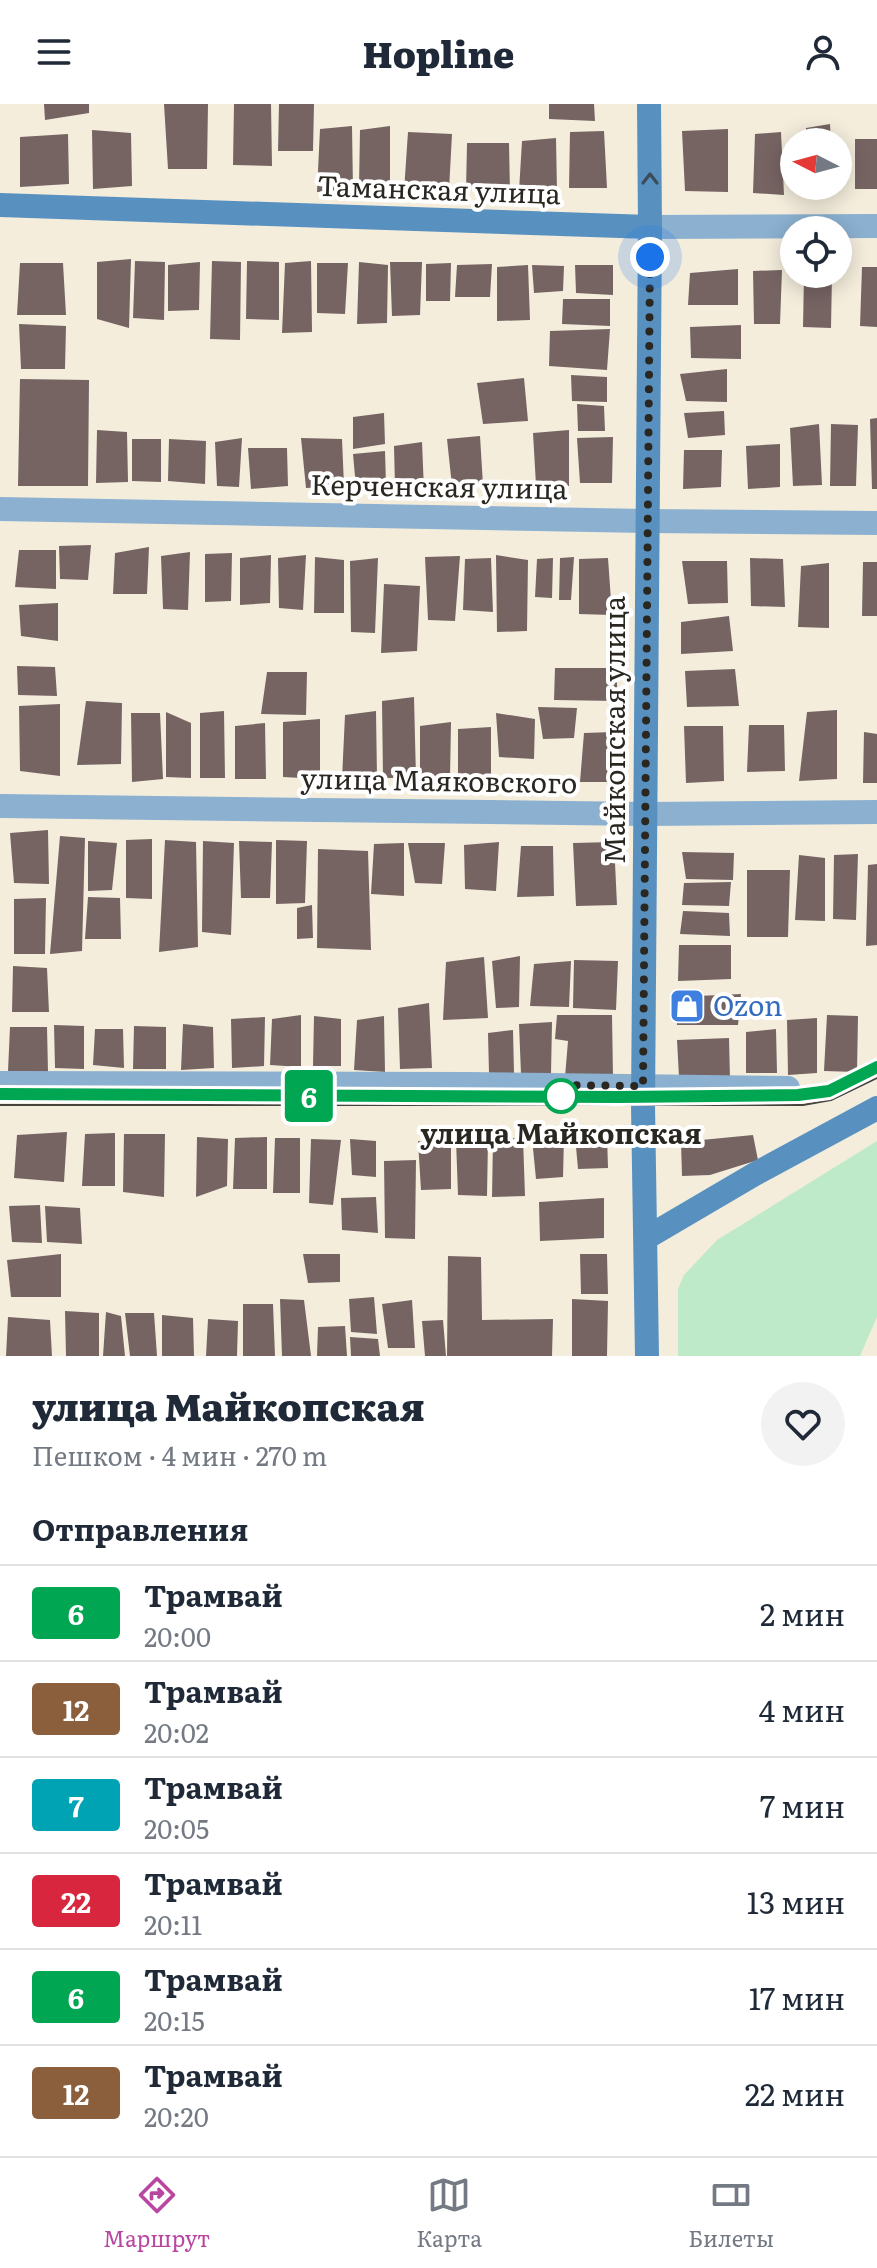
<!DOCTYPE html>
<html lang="ru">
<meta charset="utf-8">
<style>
body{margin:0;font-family:Literata,serif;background:#f2f2f3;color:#1f2937;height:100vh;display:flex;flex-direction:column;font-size:30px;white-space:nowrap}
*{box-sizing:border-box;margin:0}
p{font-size:26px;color:#747a83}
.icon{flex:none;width:44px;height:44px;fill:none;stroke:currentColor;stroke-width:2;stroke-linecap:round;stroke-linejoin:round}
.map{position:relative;height:1252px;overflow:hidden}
.drawer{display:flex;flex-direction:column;background:#fff;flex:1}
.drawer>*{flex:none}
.badge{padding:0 16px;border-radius:6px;font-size:28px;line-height:52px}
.needle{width:52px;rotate:276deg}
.buttons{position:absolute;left:780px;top:24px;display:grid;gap:16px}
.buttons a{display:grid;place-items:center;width:72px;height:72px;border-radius:50%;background:#fff;box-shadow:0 4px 20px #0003;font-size:40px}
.you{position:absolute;width:40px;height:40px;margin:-20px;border:6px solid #fff;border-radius:50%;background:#1a73e8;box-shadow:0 0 0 12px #1a73e833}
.map>.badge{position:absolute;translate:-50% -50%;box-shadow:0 0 0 4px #fff}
h2{padding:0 32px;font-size:30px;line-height:72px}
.round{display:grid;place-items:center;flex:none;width:84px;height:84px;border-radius:42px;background:#f2f2f3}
.headline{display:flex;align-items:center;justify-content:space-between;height:136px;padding:0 32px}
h1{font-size:38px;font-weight:800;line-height:60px}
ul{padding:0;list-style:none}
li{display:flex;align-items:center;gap:24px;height:96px;padding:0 32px;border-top:2px solid #e0e1e3}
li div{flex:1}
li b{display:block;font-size:30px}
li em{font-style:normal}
li .badge{min-width:88px;font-weight:700;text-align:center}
header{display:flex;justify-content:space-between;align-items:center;height:104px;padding:0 32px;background:#fff;font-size:36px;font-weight:800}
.tabs{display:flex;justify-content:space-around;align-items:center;height:112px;border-top:2px solid #e0e1e3;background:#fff;font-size:22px;color:#747a83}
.tabs a{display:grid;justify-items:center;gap:4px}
.tabs .on{color:#b947a2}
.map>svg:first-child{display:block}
</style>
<header><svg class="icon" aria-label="menu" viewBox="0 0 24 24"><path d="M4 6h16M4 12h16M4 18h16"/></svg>Hopline<svg class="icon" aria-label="person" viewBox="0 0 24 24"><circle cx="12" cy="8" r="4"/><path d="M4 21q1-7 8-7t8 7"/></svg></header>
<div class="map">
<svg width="877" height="1252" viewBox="0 0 877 1252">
<rect width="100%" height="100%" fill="#f4eddc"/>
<!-- green -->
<path fill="#beeac9" d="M877 1037V1213L860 1252H678V1185L684 1171 717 1136Z"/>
<!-- building -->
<path fill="#766463" d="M44 0H89V9L45 16Z
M164 0H208L207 65H168Z
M234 0H271L272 62 233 61Z
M279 0H314L313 47H278Z
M549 0H594L595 17 549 15Z
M830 20 831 38H806V24Z
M352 22 353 86 317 88 320 25Z
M390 22V81L359 82 360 26Z
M728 25V88L685 87 682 27Z
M92 26 131 29 132 82 93 85Z
M604 27 607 84H569L570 28Z
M408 28 452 30 449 86 404 87Z
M781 28 784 91 753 89 755 30Z
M68 30 69 80 20 83V33Z
M556 34 557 88 519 87 522 37Z
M855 35H877V85H855Z
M467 39H509L510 89 466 86Z
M806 82H833V89L806 92Z
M131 155 129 224 97 215V158Z
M135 157 165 158 164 216 133 214Z
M212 157 241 158 240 236 210 235Z
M247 157 279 158V216L246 215Z
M311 157 312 228 282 229 285 159Z
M200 158 199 206 168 207V161Z
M359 158 388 161 387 219 357 220Z
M390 158H422L420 211 392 212Z
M20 159H63L66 211H17Z
M317 159H348L345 210 317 209Z
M451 159 450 197H426V160Z
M492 160 490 193H455L457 161Z
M528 161 530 216 497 217V163Z
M532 161 564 162 563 187 534 189Z
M575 161H613V191L576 189Z
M862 163H877V223L860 222Z
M738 165V201H688L690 169Z
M782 166 780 220H754L753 167Z
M804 170H832L831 224 803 223Z
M563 195H610V222L562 220Z
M19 220 66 222 65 265H21Z
M741 221V255L691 254 690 223Z
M610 225 607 266 549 262 550 227Z
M727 265V298L686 297 680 270Z
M571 271 607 273V298L572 297Z
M524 274 528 317 483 320 477 279Z
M20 275 89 276 88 382H18Z
M577 300 604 302 605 327H578Z
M724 307 725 331 688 334 684 309Z
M384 309 385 340 353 345V313Z
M877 314V385H872L870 315Z
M819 320 822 381 793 382 790 324Z
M831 320 858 321 856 382H830Z
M97 326 127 328 128 378 96 379Z
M569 326V382L536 381 533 329Z
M480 332 483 381 452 382 447 335Z
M613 333 612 379H580L577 334Z
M242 334 239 383 217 382 215 338Z
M301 334 342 335 344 382 306 384Z
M132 335H161V378L132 377Z
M169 335 206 337 205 380 168 377Z
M422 338 424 386 395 383 394 342Z
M780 340V383L748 385 746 342Z
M248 344H287L288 382 251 385Z
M684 346H722L721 383 683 385Z
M385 347 386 381 356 384 353 350Z
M91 441 88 476 60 475 59 442Z
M149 443 147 490H113L115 449Z
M19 446H56V485L15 483Z
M190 448 188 506 163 505 161 452Z
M232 449 231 497 205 498V450Z
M271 451 270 499 240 501V454Z
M306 451 303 506 279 504 278 454Z
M496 451 528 456 527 527 497 528Z
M460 452 455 517 428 516 425 453Z
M315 453 344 456V509H314Z
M574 453 571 496H559L560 454Z
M378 454 375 529 351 528 350 457Z
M491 454 493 508 463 506 465 455Z
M553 454 552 494 535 493 537 455Z
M608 454 612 511 579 510V455Z
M750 454 783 455 785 503 751 502Z
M682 457H727L728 499 688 500Z
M863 458H877V512H862Z
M829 459V524L798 523 801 462Z
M384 480 420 482 417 547 381 549Z
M58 499V537L21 532 19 501Z
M729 512 733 547 681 550V518Z
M17 562 55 563 57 592 18 591Z
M555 564H616L618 597 554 596Z
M735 565 739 602 687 603 685 567Z
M267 568H307L306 611 261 610Z
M414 593 416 674H383L382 597Z
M86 597 122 599 121 660 77 661Z
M60 600V672L20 667 19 602Z
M538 603 577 604 574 634 543 635Z
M837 606V675L799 677 807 608Z
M224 607 225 674H200V609Z
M376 607 377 674 342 675 345 611Z
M166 608 191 619V674L166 673Z
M131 609H160L163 675 132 678Z
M496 609 535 615 534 655 499 653Z
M320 615V675L283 673V618Z
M451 618 450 673H420V622Z
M265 619 266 675H235V622Z
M749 621H784L785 667 747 668Z
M684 622H723L724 677 686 679Z
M491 623V672L458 671V625Z
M613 628 611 678H580L584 629Z
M864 628 877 630V679H863Z
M48 726 49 780 14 779 10 729Z
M60 732 85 734 82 847 50 850Z
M152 735V795L126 794V736Z
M165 736 196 738 198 843 159 848Z
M276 736 307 737 305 799 276 800Z
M88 737 117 739 112 786 88 787Z
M203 737 234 739 231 831 202 828Z
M239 737 272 738 270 794H241Z
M499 738 496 787 465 785 464 741Z
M614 738 617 801 576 802 573 739Z
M404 739V792L371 790 374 740Z
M408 739H445L442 780 415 779Z
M521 742H553L554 792 517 793Z
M318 745 368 747 371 846 317 844Z
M682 748 734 749 733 776 686 775Z
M858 750 856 816 833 815 834 751Z
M799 751 825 754V817L795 816Z
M877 760V841L866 842 868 761Z
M747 766H790L788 833H747Z
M731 778 729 802 682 801 684 779Z
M88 793 120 794 121 835H85Z
M46 794 45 850H14V795Z
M312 801 313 834 297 835V804Z
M683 807 729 809 730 832 680 830Z
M679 841H731V875L678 877Z
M520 852 519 903 496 904 492 857Z
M484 853 488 914 443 916 446 858Z
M574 856 618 857 616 906 573 904Z
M571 857 569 903 530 902 534 860Z
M13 862 47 864 49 908H12Z
M741 890 738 921H677L676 893Z
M429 899 432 964 400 965 398 904Z
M301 911V963L270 961 272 915Z
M557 911H612L613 973H565L568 937 555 935Z
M827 911 858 912 857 968 824 967Z
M314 912 341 915V962H313Z
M384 912 385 968 354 966 357 916Z
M265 913 264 962 232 964 231 915Z
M817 914V969L788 971 787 916Z
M552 918 551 970H521L519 920Z
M183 920 213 923 214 964 181 966Z
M54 921 84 922V965L55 964Z
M134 922 166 923V965H133Z
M10 923H47L48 968 8 967Z
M95 925H123L124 964 93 961Z
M776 925 777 969H746V928Z
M513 926 514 969H489L488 929Z
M729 934 730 975 679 973 677 936Z
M67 1028 64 1078 14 1074 17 1031Z
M115 1029V1082H82L85 1030Z
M124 1030H165L164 1093 123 1088Z
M607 1031 608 1064 578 1065 575 1032Z
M753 1031 758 1056 710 1071 682 1072 681 1038Z
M564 1032 563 1073 536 1075 532 1034Z
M197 1033 228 1035 227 1082 196 1093Z
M267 1033V1085H233L235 1034Z
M275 1034H300V1089H273Z
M523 1034 525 1092 492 1093 493 1035Z
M311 1035 341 1036 333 1101 309 1099Z
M350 1035 376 1037V1073L352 1071Z
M488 1035 487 1092 458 1091 456 1036Z
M418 1037 451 1039V1085L421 1086Z
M416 1056 415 1135 385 1134 384 1057Z
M376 1093 378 1129 342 1126 341 1094Z
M604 1094V1134L540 1137 539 1098Z
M40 1101 42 1139 12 1138 9 1102Z
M45 1102 80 1104 82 1140 47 1138Z
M61 1150V1193H11L7 1156Z
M303 1150H340V1178L308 1179Z
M580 1150H607L608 1190H581Z
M448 1152 481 1153 482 1216 553 1215 552 1252H447Z
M374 1193 377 1230 351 1228 349 1195Z
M280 1195 304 1196 311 1252H282Z
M572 1195 608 1197 607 1252H572Z
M412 1196 415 1244H388L382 1200Z
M243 1200H273L275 1252H243Z
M65 1207 99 1209V1252H66Z
M106 1208 121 1212 125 1252H103Z
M125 1209H154L157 1252H130Z
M162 1211 193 1214 194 1252H162Z
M8 1213 50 1216 52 1252H6Z
M208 1215 238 1217 237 1252H206Z
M443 1216 446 1252H425L422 1217Z
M345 1222 347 1252H317L318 1223Z
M350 1233 378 1235 380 1252H351Z"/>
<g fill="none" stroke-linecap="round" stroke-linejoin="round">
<!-- street -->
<path stroke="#8bb0d0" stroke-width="24" d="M650 123 877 122
M0 405 647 417 877 419
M0 702 645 710 877 708
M0 979 468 980 788 984"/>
<!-- secondary -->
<path stroke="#5891c0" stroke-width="24" d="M0 101 650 123
M646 1134 755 1070 877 1004
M647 1252 643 1001 650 123 649 0"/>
<!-- tram -->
<path stroke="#47443c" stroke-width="2" d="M0 1001H803L831 996 877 974"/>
</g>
<!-- one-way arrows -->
<defs><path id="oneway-chevron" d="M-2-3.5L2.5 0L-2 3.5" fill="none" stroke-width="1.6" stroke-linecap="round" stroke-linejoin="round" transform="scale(2)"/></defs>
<use stroke="#3a4c59" href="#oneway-chevron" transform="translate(650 75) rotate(-90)"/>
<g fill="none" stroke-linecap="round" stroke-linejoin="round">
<defs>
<path id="line" d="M0 990 619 993 798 991 829 987 877 963"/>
</defs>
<!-- line casing -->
<use href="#line" stroke="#fff" stroke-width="18"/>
<!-- line -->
<use href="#line" stroke="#00a651" stroke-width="12"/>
<!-- walk -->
<path stroke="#2a2721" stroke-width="8" stroke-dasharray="0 14.4" d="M561 992 559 981 643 982 650 153"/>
</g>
<!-- icons -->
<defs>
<symbol id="shop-square" viewBox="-11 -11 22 22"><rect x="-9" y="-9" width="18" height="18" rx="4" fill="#3f7fe0" stroke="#fff"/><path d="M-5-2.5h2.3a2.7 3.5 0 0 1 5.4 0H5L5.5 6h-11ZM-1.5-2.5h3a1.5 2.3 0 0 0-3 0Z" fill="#fff"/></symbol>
</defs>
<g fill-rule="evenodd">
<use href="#shop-square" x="667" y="882" width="40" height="40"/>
</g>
<!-- markers -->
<circle fill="#fff" stroke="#00a651" stroke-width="4" cx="561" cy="992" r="16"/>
<g text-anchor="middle" stroke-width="8" stroke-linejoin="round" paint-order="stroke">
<!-- street labels -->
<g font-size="28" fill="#2a2721" stroke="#fff">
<text transform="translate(439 86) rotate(2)" y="10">Таманская улица</text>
<text transform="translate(439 383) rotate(1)" y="10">Керченская улица</text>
<text transform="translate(615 626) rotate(-90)" y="10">Майкопская улица</text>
<text transform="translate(439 677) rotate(1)" y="10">улица Маяковского</text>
</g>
<!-- shop labels -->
<g font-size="28" fill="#366cbe" stroke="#fff" text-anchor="start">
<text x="713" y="912">Ozon</text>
</g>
<!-- stop labels -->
<g font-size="28" font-weight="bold" fill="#2a2721" stroke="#fff">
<text x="561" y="1040">улица Майкопская</text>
</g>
</g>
</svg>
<div class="buttons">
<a><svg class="needle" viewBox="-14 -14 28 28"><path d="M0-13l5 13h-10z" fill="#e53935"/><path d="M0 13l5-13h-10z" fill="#747a83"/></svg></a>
<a><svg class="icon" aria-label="locate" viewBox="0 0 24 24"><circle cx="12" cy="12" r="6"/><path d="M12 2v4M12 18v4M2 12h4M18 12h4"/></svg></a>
</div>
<div class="you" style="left:650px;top:153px"></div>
<b class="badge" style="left:309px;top:992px;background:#00a651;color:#fff">6</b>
</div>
<section class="drawer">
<div class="headline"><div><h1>улица Майкопская</h1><p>Пешком · 4 мин · 270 m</p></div><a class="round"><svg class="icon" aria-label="heart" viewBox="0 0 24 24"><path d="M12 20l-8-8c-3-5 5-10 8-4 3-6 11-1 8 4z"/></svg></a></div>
<h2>Отправления</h2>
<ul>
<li><span class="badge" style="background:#00a651;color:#fff">6</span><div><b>Трамвай</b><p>20:00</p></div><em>2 мин</em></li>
<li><span class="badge" style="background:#8b5e3c;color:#fff">12</span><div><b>Трамвай</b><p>20:02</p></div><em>4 мин</em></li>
<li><span class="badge" style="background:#00a3b4;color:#fff">7</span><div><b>Трамвай</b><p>20:05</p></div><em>7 мин</em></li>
<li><span class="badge" style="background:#d7263d;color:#fff">22</span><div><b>Трамвай</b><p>20:11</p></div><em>13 мин</em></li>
<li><span class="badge" style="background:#00a651;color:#fff">6</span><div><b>Трамвай</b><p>20:15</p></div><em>17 мин</em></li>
<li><span class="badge" style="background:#8b5e3c;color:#fff">12</span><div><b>Трамвай</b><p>20:20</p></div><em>22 мин</em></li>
</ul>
</section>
<nav class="tabs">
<a class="on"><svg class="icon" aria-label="directions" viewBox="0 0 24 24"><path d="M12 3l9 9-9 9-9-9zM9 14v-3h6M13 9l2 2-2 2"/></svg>Маршрут</a>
<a><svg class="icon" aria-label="map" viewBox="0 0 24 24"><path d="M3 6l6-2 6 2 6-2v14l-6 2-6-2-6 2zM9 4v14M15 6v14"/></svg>Карта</a>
<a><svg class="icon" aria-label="tickets" viewBox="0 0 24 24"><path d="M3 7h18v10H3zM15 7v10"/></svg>Билеты</a>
</nav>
